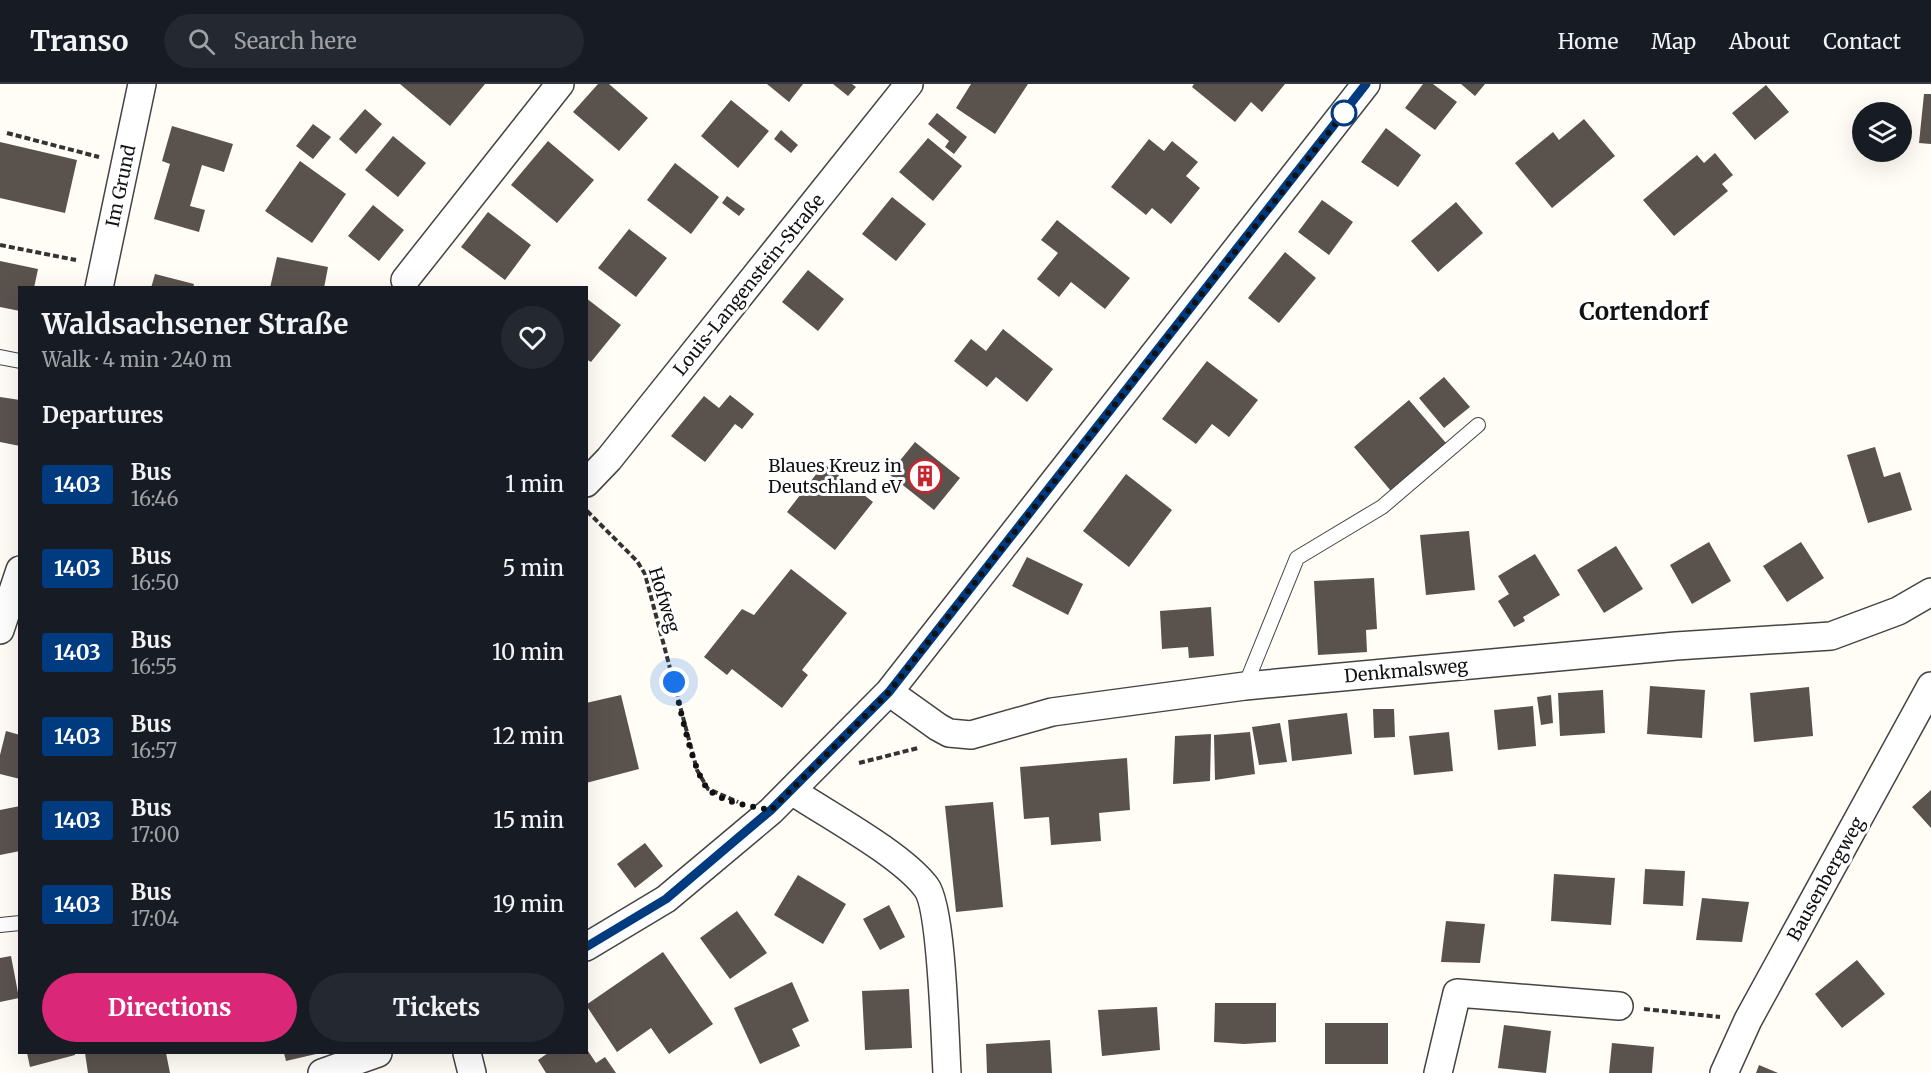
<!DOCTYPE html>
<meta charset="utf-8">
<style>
body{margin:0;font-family:Merriweather,serif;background:#242831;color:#f1f3f6;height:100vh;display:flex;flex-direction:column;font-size:22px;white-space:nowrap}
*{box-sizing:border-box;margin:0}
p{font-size:20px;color:#9ea1a6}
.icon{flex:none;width:33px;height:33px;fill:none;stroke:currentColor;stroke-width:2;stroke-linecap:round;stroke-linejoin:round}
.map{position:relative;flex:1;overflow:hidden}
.drawer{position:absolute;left:18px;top:202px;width:570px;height:768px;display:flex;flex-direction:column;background:#171b24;border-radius:0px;box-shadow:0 6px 24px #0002}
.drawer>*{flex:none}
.badge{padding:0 12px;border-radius:4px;font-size:21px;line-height:39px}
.tools{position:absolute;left:1852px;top:18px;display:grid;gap:12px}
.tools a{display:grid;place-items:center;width:60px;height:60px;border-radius:50%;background:#171b24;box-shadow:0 6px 24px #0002;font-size:30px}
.you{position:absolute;width:30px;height:30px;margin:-15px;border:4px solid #fff;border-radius:50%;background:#1a73e8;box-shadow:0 0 0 9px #1a73e833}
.map>.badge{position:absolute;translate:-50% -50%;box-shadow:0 0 0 3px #fff}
h2{padding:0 24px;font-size:22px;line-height:54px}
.round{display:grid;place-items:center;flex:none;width:63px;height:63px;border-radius:32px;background:#242831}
.overview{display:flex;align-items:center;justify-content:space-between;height:102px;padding:0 24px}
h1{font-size:28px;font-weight:700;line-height:45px}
.primary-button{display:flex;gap:12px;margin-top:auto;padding:12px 24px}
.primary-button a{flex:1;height:69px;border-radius:36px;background:#db2777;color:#fff;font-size:24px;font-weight:700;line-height:69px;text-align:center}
.primary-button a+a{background:#242831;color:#f1f3f6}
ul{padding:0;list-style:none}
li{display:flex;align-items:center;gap:18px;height:84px;padding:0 24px}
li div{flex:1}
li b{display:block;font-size:22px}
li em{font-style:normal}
li .badge{min-width:66px;font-weight:700;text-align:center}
header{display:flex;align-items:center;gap:36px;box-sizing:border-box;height:84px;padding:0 30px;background:#171b24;border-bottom:2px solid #363941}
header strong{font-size:28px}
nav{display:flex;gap:33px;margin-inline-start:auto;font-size:21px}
.search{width:420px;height:54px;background:#242831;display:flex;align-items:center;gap:15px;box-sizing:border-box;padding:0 21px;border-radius:33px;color:#9ea1a6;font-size:22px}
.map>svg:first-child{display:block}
</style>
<header>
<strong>Transo</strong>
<div class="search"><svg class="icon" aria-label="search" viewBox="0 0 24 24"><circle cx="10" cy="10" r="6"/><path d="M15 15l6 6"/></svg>Search here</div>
<nav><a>Home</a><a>Map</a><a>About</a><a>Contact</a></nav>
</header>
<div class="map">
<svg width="1931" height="989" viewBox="0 0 1931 989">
<rect width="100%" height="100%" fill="#fffdf5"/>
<!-- building -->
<path fill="#5a524d" d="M400 0H485L450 42Z
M598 0H609L648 34 619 67 573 28Z
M767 0H803L789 18Z
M833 0H852L856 3 848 12Z
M971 0H1028L995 50 956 24Z
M1194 0H1285L1262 28 1251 18 1235 38 1192 3Z
M1423 0H1433L1457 18 1435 46 1405 24Z
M1461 0H1485L1475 12Z
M1766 1 1789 28 1755 56 1732 29Z
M1924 10H1931V60L1919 59Z
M731 16 769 47 738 84 701 52Z
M365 25 382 40 356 70 339 55Z
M937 29 967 53 954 70 945 63 949 57 928 40Z
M1584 35 1615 72 1552 124 1515 79 1553 48 1559 56Z
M313 40 331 53 313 75 296 62Z
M172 42 233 60 224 88 202 81 190 122 205 126 199 148 154 135 170 80 162 77Z
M1386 44 1421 71 1398 103 1361 78Z
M781 46 798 61 791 69 774 55Z
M393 52 426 79 398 113 365 86Z
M928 54 962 82 933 117 899 88Z
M1149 55 1164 67 1172 57 1198 78 1186 92 1200 104 1171 140 1152 124 1146 131 1111 103Z
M548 57 594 96 557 139 511 101Z
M0 58 77 76 65 129 0 114Z
M1715 69 1733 91 1722 100 1728 107 1674 152 1643 116 1697 71 1704 79Z
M300 77 346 110 312 159 265 127Z
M675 79 719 113 691 150 647 116Z
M727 112 745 125 739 132 722 119Z
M892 113 926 140 896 177 862 150Z
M1322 116 1353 138 1329 171 1298 148Z
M1456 118 1483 149 1438 188 1411 157Z
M373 121 404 146 379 177 348 152Z
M488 128 531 161 505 196 461 163Z
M1057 136 1130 194 1105 225 1071 198 1059 213 1037 195 1058 169 1041 156Z
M629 145 667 174 636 213 598 184Z
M1285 168 1316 194 1279 239 1248 214Z
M277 173 328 183 324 204H270Z
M0 177 38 185 34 204H20V227L0 223Z
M808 186 844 215 818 247 782 218Z
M155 190 194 200 193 204H151Z
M586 214 621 241 591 278 586 275Z
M1003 245 1053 285 1027 318 996 293 987 303 954 277 971 255 986 267Z
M1207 277 1258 316 1229 353 1212 340 1196 360 1162 335Z
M1444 293 1470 323 1444 344 1419 314Z
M730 311 754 330 742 345 735 340 705 378 671 352 704 312 719 324Z
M0 313 20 316V362L0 358Z
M1409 316 1446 359 1391 407 1354 363Z
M915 358 960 394 934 426 889 390Z
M1875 363 1884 393 1900 388 1912 426 1868 439 1847 371Z
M824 380 873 418 835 466 787 428Z
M1126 390 1172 426 1129 483 1083 447Z
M1469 447 1475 506 1426 511 1420 451Z
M1709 458 1731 497 1692 520 1670 481Z
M1801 458 1824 494 1787 518 1763 482Z
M1616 462 1643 505 1604 529 1577 486Z
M1535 470 1560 511 1523 533 1525 537 1514 543 1498 517 1509 510 1498 492Z
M1027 473 1083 500 1068 531 1012 502Z
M791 485 847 529 802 586 808 591 782 624 732 585 727 591 704 573 742 525 754 531Z
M1374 494 1377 545 1366 546 1367 568 1318 571 1314 497Z
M1211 523 1214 572 1189 574 1188 563 1162 565 1160 527Z
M1650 602 1705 606 1702 654 1647 650Z
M1809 603 1813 652 1754 658 1750 609Z
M1603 606 1605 649 1560 652 1558 609Z
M621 611 639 685 586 699V619Z
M1551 611 1553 639 1541 641 1537 613Z
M1533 622 1536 662 1498 666 1494 626Z
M1373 625H1394L1395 653 1374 654Z
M1347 629 1352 670 1292 677 1288 636Z
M1280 639 1287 678 1259 681 1252 643Z
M6 647 20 651V695L0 690V671Z
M1250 648 1255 690 1215 696 1214 651Z
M1449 648 1453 687 1414 691 1409 652Z
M1211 650 1210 697 1173 700 1175 652Z
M1127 674 1130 726 1099 729 1101 757 1051 761 1049 733 1024 735 1020 683Z
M1931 706V744L1912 723Z
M993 718 1003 823 956 828 945 722Z
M20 722V767L0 771V726Z
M645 759 663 782 635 804 617 780Z
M1645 785 1685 787 1683 822 1643 820Z
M1554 790 1615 794 1611 841 1551 837Z
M798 791 846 820 823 860 774 831Z
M1702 814 1749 818 1742 858 1696 856Z
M889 821 905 853 880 866 863 835Z
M737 827 767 869 730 895 700 854Z
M1446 837 1485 840 1480 879 1441 878Z
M663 868 713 940 669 970 651 944 617 968 586 921Z
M11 872 19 914 0 918V874Z
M1857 876 1885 910 1842 944 1815 910Z
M792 898 809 937 792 945 800 962 760 980 734 924Z
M909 905 912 964 865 966 862 907Z
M1215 919H1276V958L1244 960 1214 958Z
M1157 923 1160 966 1102 972 1098 926Z
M1325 939H1388V980H1325Z
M1504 941 1551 947 1546 989 1498 984Z
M1050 956 1052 989H987L986 960Z
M1612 959 1654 963 1652 989H1609Z
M586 964 596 979 605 973 616 989H546L538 976 548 969H586Z
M27 969H75V971L30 983Z
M85 969H166L170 989H88Z
M284 969H315L316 970 286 977Z
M1759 981 1778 989H1756Z"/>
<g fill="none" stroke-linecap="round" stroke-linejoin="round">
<defs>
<path id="lane" d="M0 273 20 277
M1245 602 1297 474 1382 423 1478 341
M0 841 20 839"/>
<path id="street" d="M405 196 560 0
M99 204 142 0
M586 399 609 375 909 0
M0 546 20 486
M889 608 938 643 949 649 971 651 1052 628 1245 602 1676 562 1831 552 1898 527 1931 508
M792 707C828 731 901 770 926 803 942 823 945 956 947 989
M586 863 666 815 771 727 889 608 1366 0
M467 969 472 989
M322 989 378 969
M1438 989 1457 909 1619 922
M1724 989 1748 936 1931 602"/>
</defs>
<!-- lane casing -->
<use href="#lane" stroke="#444" stroke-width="16"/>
<!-- street casing -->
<use href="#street" stroke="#444" stroke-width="30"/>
<!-- path -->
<path stroke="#333" stroke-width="4" stroke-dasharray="6 3" stroke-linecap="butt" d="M7 49 99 73
M0 161 76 176
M587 427 637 477 645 490 697 686 708 705 738 718
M859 679 918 664
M1644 925 1720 933"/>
<!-- lane -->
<use href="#lane" stroke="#fff" stroke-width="14"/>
<!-- street -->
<use href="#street" stroke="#fff" stroke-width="27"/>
</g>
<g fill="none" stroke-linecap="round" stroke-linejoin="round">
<defs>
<path id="line" d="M586 863 666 815 771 726 889 608 1366 0"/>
</defs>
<!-- line casing -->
<use href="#line" stroke="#fff" stroke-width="14"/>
<!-- line -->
<use href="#line" stroke="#003b80" stroke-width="9"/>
<!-- walk -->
<path stroke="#111" stroke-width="6" stroke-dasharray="0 10.8" d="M674 598C680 622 693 691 709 706 725 720 752 722 771 726L889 608 1344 29"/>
</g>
<!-- icons -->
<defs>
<symbol id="building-ring" viewBox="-11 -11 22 22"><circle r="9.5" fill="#fff" stroke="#c4262e" stroke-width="1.5"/><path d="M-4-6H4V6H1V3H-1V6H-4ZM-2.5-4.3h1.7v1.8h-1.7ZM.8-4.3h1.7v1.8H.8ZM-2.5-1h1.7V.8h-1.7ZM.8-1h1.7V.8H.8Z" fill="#c4262e"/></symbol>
</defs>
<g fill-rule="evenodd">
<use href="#building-ring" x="906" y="373" width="38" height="38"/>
</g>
<!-- markers -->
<circle fill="#fff" stroke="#003b80" stroke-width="3" cx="1344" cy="29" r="12"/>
<g text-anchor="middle" stroke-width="6" stroke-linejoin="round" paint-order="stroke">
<!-- street labels -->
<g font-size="18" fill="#111" stroke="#fff">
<text transform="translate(121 102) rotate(-78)" y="6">Im Grund</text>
<text transform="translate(749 201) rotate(-51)" y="6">Louis-Langenstein-Straße</text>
<text transform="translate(664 516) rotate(73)" y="6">Hofweg</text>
<text transform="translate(1406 587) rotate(-5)" y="6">Denkmalsweg</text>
<text transform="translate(1826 795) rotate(-61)" y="6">Bausenbergweg</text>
</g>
<!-- poi labels -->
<g font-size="18" fill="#111" stroke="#fff" text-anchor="end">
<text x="902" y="388">Blaues Kreuz in<tspan x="902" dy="21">Deutschland eV</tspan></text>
</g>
<!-- district labels -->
<g font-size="24" font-weight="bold" fill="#111" stroke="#fff">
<text x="1644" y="236">Cortendorf</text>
</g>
</g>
</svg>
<div class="tools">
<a><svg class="icon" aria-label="layers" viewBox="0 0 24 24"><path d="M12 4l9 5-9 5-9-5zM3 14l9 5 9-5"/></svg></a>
</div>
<div class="you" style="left:674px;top:598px"></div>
<section class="drawer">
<div class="overview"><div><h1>Waldsachsener Straße</h1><p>Walk · 4 min · 240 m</p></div><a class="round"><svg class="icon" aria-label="heart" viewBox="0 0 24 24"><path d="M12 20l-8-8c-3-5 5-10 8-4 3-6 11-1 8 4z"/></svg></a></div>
<h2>Departures</h2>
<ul>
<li><span class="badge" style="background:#003b80;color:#fff">1403</span><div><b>Bus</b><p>16:46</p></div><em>1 min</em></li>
<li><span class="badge" style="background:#003b80;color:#fff">1403</span><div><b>Bus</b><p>16:50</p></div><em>5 min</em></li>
<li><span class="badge" style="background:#003b80;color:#fff">1403</span><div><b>Bus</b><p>16:55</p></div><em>10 min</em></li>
<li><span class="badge" style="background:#003b80;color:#fff">1403</span><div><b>Bus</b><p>16:57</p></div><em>12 min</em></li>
<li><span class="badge" style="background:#003b80;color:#fff">1403</span><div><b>Bus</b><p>17:00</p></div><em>15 min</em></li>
<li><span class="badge" style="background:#003b80;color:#fff">1403</span><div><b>Bus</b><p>17:04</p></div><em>19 min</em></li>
</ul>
<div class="primary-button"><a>Directions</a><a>Tickets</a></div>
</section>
</div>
